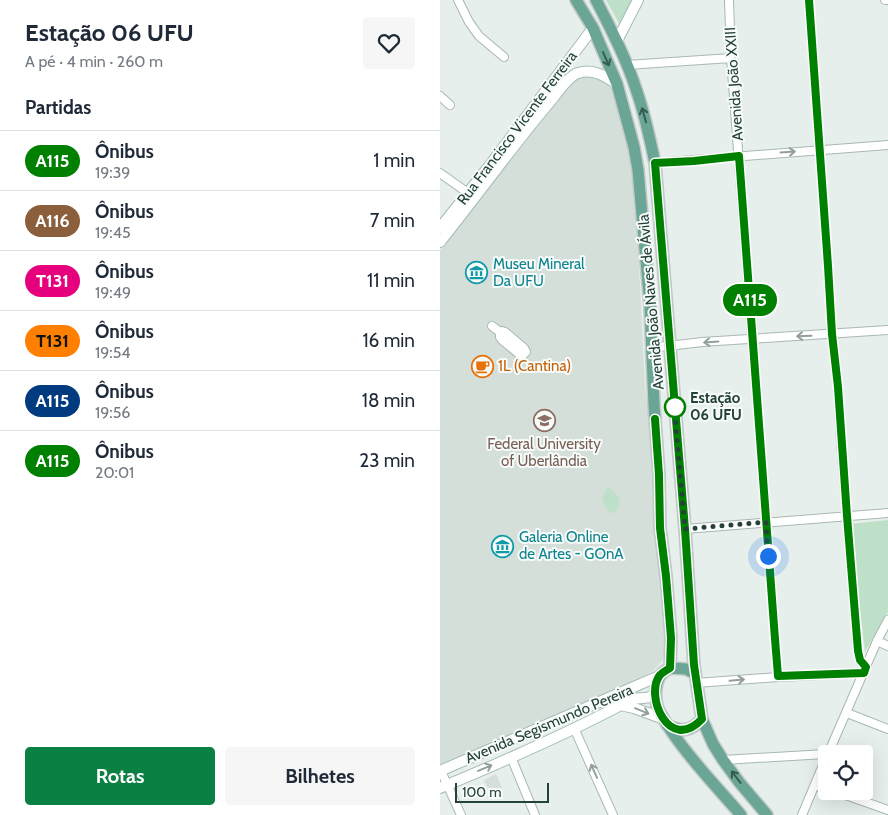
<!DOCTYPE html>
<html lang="pt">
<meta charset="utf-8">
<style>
body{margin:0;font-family:Cabin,sans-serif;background:#f6f6f7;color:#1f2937;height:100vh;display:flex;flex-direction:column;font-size:19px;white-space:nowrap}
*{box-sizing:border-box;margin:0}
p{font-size:16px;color:#747a83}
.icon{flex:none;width:28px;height:28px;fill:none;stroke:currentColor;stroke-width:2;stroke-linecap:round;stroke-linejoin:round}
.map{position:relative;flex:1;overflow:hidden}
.side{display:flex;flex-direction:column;background:#fff;width:440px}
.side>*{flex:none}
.badge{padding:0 10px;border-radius:16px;font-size:18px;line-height:32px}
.buttons{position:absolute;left:378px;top:745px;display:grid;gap:10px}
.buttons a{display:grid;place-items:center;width:55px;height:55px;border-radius:5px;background:#fff;box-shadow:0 5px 20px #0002;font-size:25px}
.scale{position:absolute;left:15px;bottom:12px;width:94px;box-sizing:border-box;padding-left:5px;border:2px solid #24423a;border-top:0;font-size:14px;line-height:18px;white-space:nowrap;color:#24423a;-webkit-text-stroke:4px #f7fbf9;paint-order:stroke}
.you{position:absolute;width:25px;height:25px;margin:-12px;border:4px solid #fff;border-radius:50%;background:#1a73e8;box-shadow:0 0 0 8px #1a73e833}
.map>.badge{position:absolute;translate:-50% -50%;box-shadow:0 0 0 2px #fff}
h2{padding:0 25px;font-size:19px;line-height:45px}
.round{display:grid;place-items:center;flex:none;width:52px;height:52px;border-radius:5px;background:#f6f6f7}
.overview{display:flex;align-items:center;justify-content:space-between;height:85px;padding:0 25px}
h1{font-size:24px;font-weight:700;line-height:38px}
.button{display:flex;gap:10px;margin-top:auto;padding:10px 25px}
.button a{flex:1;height:58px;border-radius:5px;background:#0b8043;color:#fff;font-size:20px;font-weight:700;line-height:58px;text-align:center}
.button a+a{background:#f6f6f7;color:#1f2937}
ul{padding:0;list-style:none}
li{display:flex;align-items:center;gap:15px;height:60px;padding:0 25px;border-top:1px solid #e0e1e3}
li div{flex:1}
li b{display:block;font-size:19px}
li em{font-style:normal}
li .badge{min-width:55px;font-weight:700;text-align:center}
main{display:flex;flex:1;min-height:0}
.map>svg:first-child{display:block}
</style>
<main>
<section class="side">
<div class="overview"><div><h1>Estação 06 UFU</h1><p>A pé · 4 min · 260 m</p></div><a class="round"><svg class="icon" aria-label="heart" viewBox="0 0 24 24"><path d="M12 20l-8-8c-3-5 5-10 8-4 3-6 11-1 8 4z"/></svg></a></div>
<h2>Partidas</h2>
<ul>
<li><span class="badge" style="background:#008000;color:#fff">A115</span><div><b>Ônibus</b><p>19:39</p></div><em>1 min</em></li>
<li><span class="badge" style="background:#8b5e3c;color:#fff">A116</span><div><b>Ônibus</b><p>19:45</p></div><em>7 min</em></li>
<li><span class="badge" style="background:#e6007e;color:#fff">T131</span><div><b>Ônibus</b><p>19:49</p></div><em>11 min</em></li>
<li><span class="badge" style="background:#ff8000;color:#111">T131</span><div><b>Ônibus</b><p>19:54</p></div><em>16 min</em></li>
<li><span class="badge" style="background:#003b80;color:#fff">A115</span><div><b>Ônibus</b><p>19:56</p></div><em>18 min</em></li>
<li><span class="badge" style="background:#008000;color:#fff">A115</span><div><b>Ônibus</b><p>20:01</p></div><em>23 min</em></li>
</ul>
<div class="button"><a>Rotas</a><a>Bilhetes</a></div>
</section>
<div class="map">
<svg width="448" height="815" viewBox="0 0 448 815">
<rect width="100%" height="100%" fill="#e6efeb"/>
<!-- built -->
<path fill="#d4dfda" d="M141 76H156L167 83 171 88 183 127 190 162 194 195 198 246 205 386 212 455 226 646 222 661 214 670 204 676 0 766V250L83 144 133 82Z
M56 774 62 788 50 793 44 780Z"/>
<!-- green -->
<path fill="#bfe0c8" d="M166 0H193L181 27Z
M168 486C178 497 184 498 175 513 166 512 165 507 162 498Z
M448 520V612L425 652 410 524Z"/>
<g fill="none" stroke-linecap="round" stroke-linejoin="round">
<defs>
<path id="street" d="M18 0 29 22 39 36 64 57
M289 0 291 58 338 677
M369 0 388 266 392 334 398 387 401 441 417 643 420 660 426 667
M445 0H448
M187 65 291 58
M0 96 10 105
M215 163 448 145
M0 173 28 193
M52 326 60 332V337L62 340 79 354 82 356 86 352 84 348 65 332 62 331 60 332
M211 348 262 342 448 330
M245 529 448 513
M437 641 448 646
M256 683 338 677 423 673
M407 713 448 729
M134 728 173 815
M388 754 437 641 448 620
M71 757 95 815
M283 760 386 754
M1 771 21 815
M375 785 386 789
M394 791 448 810
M362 815 386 758"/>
<path id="secondary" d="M177 41 198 0
M0 228 50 165 153 28
M0 242C37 196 71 148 109 103 116 95 128 76 138 73 153 68 165 76 177 84
M180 705 194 708 224 719
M0 771 136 712 219 676
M0 788C60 763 120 737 177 707 181 705 183 702 187 701 196 696 208 701 215 694"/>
<path id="primary" d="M136 0 153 28 177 84 194 147 198 170 210 306 214 405 219 475 220 528 226 576 231 638 230 668
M156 0C171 29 187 60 197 92 205 115 210 139 215 163L245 529 254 665 262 719 273 744 283 760 299 782 327 815
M254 673 246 669 232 668C224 670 219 675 217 683 215 691 215 698 217 706 220 715 227 724 232 732 252 762 278 788 301 815
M227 725C242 732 250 732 262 719"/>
</defs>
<!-- street casing -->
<use href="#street" stroke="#a8b8b2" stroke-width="10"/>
<!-- secondary casing -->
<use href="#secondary" stroke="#a4bbb3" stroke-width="12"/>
<!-- primary casing -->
<use href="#primary" stroke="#c2cac8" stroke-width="14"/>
<!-- street -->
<use href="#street" stroke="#fff" stroke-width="8"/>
<!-- secondary -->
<use href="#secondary" stroke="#fff" stroke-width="10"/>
<!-- primary -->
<use href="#primary" stroke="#6aa596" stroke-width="11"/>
</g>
<!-- one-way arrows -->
<defs><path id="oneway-shaft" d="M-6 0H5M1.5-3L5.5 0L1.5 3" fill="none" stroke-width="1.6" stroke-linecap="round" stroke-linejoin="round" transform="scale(1.25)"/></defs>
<g stroke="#365b51">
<use href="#oneway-shaft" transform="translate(166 59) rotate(66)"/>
<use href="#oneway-shaft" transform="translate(204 115) rotate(-106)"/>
<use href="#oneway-shaft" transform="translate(296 777) rotate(-127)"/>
</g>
<g stroke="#92a09c">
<use href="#oneway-shaft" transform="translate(348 152) rotate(-4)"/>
<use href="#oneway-shaft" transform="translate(364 336) rotate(178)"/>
<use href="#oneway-shaft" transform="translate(271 342) rotate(176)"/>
<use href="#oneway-shaft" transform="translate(297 680) rotate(-5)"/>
<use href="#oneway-shaft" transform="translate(202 711) rotate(22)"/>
<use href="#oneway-shaft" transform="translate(45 768) rotate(-23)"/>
<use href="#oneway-shaft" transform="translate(154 771) rotate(-114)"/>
</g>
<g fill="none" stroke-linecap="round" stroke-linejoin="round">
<defs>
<path id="line" d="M215 419 219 475 220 528 226 576 231 638 230 668C227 670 223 672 220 675 204 695 229 754 262 719L254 665 245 529 215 163 254 161 299 156C311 330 324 503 338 676L424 673 426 667 420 660 418 651 407 516 398 387 392 334 388 266 369 0"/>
</defs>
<!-- line casing -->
<use href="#line" stroke="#fff" stroke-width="11"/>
<!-- line -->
<use href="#line" stroke="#008000" stroke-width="8"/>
<!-- walk -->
<path stroke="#24423a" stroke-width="5" stroke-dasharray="0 9" d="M235 407 234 406 245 529 326 522 328 556"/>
</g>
<!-- icons -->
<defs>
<symbol id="museum-ring" viewBox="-11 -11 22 22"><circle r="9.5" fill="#f7fbf9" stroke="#0f9aa8" stroke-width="1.5"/><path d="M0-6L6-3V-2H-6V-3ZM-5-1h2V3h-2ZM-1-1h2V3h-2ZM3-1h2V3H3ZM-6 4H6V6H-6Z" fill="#0f9aa8"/></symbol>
<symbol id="cafe-ring" viewBox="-11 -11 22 22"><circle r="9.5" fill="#f7fbf9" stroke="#e8710a" stroke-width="1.5"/><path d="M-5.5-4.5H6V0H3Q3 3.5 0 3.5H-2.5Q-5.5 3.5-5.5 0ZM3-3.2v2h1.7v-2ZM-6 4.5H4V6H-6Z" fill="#e8710a"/></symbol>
<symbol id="university-ring" viewBox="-11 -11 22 22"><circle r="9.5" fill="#f7fbf9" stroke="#8d6e63" stroke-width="1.5"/><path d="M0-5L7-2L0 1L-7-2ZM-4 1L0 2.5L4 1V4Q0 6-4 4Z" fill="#8d6e63"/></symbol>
</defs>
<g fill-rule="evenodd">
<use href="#museum-ring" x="24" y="260" width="25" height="25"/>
<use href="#cafe-ring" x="30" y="354" width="25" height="25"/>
<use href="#university-ring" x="92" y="408" width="25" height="25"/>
<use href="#museum-ring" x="50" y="534" width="25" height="25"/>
</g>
<!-- markers -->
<circle fill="#fff" stroke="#008000" stroke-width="2.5" cx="235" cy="407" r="10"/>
<g text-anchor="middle" stroke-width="4" stroke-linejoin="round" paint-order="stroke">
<!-- street labels -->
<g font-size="15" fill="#24423a" stroke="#f7fbf9">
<text transform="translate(294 84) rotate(-94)" y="5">Avenida João XXIII</text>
<text transform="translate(77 128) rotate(-53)" y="5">Rua Francisco Vicente Ferreira</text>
<text transform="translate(211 302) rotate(-95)" y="5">Avenida João Naves de Ávila</text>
<text transform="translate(109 724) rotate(-23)" y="5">Avenida Segismundo Pereira</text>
</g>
<!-- culture labels -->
<g font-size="15" fill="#0d838f" stroke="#f7fbf9" text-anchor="start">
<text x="53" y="269">Museu Mineral<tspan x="53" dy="17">Da UFU</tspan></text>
<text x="79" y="542">Galeria Online<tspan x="79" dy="17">de Artes - GOnA</tspan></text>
</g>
<!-- food labels -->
<g font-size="15" fill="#c56008" stroke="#f7fbf9" text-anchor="start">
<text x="58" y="371">1L (Cantina)</text>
</g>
<!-- stop labels -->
<g font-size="15" font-weight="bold" fill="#24423a" stroke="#f7fbf9" text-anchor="start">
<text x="250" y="403">Estação<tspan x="250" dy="17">06 UFU</tspan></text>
</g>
<!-- education labels -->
<g font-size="15" fill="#785e54" stroke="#f7fbf9">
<text x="104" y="449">Federal University<tspan x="104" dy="17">of Uberlândia</tspan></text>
</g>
</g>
</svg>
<div class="buttons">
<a><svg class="icon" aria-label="locate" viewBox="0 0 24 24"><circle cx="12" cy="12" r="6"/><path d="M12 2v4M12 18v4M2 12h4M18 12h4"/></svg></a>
</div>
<div class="scale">100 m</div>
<div class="you" style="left:328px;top:556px"></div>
<b class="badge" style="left:310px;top:300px;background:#008000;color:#fff">A115</b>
</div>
</main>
